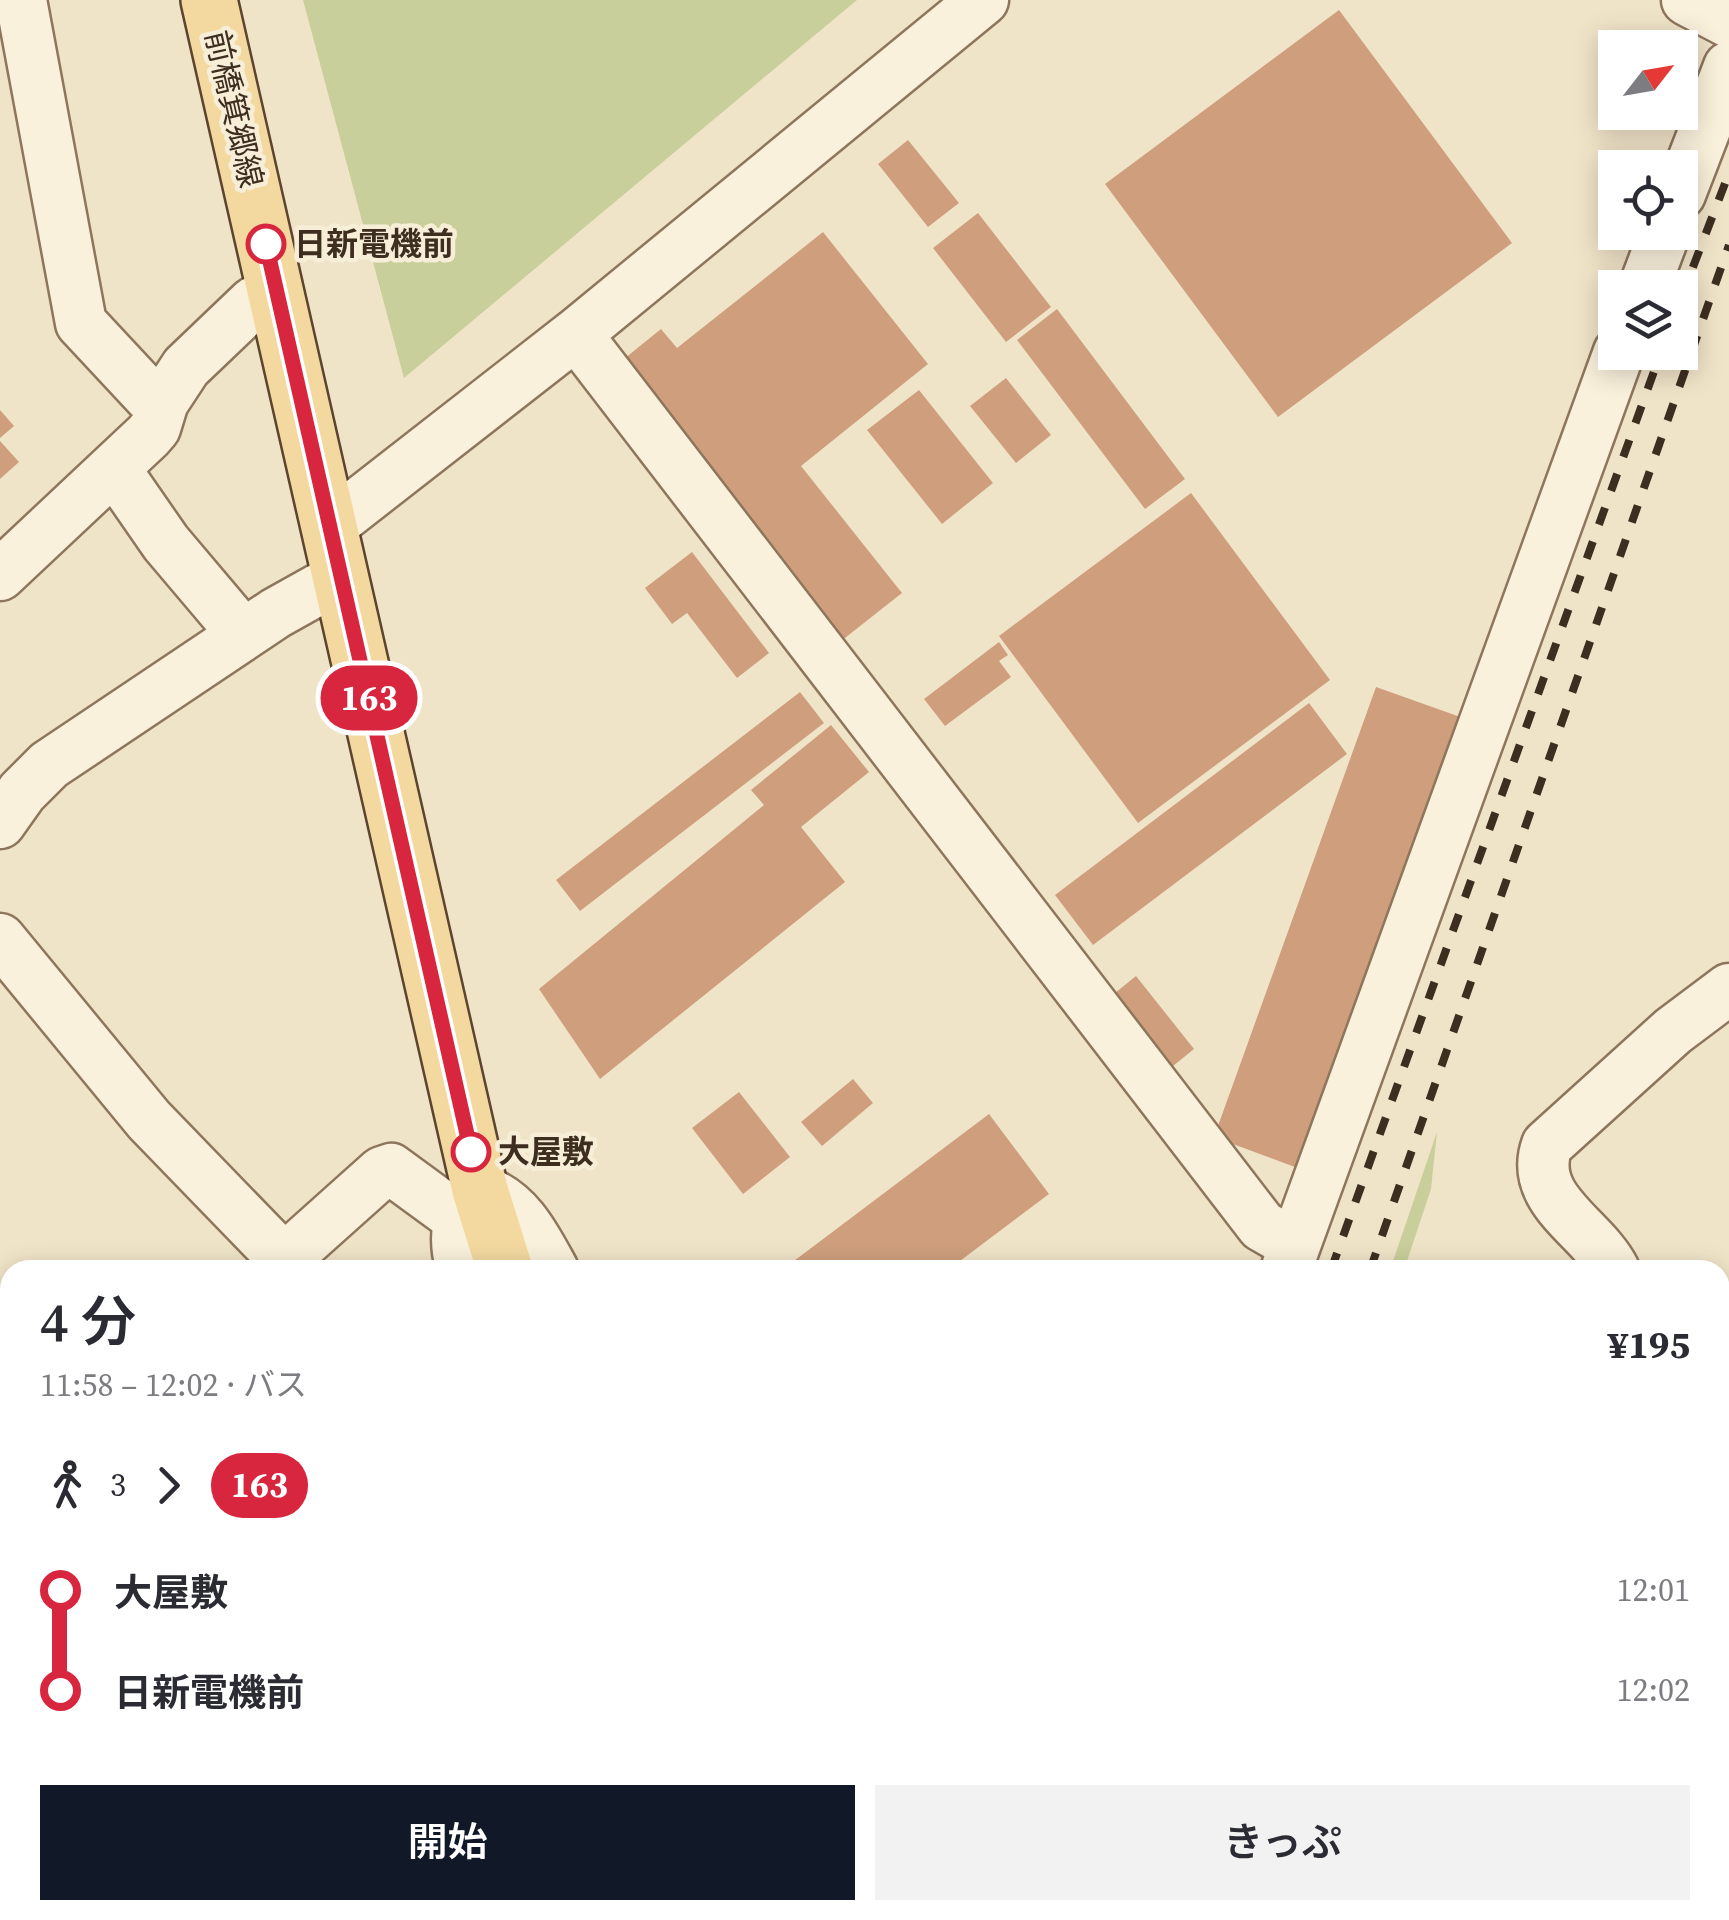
<!DOCTYPE html>
<html lang="ja">
<meta charset="utf-8">
<style>
body{margin:0;font-family:"Source Serif 4","Noto Sans JP",serif;background:#f2f2f3;color:#2b2b33;height:100vh;display:flex;flex-direction:column;font-size:38px;white-space:nowrap}
*{box-sizing:border-box;margin:0}
p{font-size:32px;color:#7c7c81}
.icon{flex:none;width:55px;height:55px;fill:none;stroke:currentColor;stroke-width:2;stroke-linecap:round;stroke-linejoin:round}
.map{position:relative;flex:1;overflow:hidden}
.sheet{position:absolute;left:0px;top:1260px;width:1730px;height:660px;display:flex;flex-direction:column;background:#fff;border-radius:30px 30px 0 0;box-shadow:0 5px 25px #0003}
.sheet>*{flex:none}
.badge{padding:0 20px;border-radius:32px;font-size:35px;line-height:65px}
.needle{width:65px;rotate:59deg}
.fabs{position:absolute;left:1598px;top:30px;display:grid;gap:20px}
.fabs a{display:grid;place-items:center;width:100px;height:100px;border-radius:0px;background:#fff;box-shadow:0 5px 25px #0003;font-size:50px}
.map>.badge{position:absolute;translate:-50% -50%;box-shadow:0 0 0 5px #fff}
.legs{display:flex;align-items:center;gap:15px;height:110px;padding:0 40px;font-size:32px}
.legs p{margin-inline-start:auto}
.summary{display:flex;align-items:center;justify-content:space-between;height:170px;padding:0 40px}
h1{font-size:55px;font-weight:600;line-height:75px}
.action{display:flex;gap:20px;margin-top:auto;padding:20px 40px}
.action a{flex:1;height:115px;border-radius:0px;background:#111827;color:#fff;font-size:40px;font-weight:600;line-height:115px;text-align:center}
.action a+a{background:#f2f2f3;color:#2b2b33}
ul{padding:0 40px;list-style:none}
li{display:flex;align-items:center;gap:35px;height:100px;font-size:38px}
li i{display:grid;place-items:center;width:15px;height:100%;margin:0 12px;background:currentColor}
li i::after{content:'';width:25px;height:25px;margin:-12px;border:8px solid;border-radius:50%;background:#fff}
li p{margin-inline-start:auto}
li:first-child i{background:linear-gradient(#0000 50%,currentColor 0)}
li:last-child i{background:linear-gradient(currentColor 50%,#0000 0)}
.map>svg:first-child{display:block}
</style>
<div class="map">
<svg width="1729" height="1920" viewBox="0 0 1729 1920">
<rect width="100%" height="100%" fill="#f0e4c8"/>
<!-- green -->
<path fill="#c9cf9b" d="M303 0H857L404 378Z
M1437 1132 1431 1189 1404 1270H1390Z"/>
<!-- cemetery -->
<path fill="#bfc49a" d="M1178 1910H1630L1636 1918 1175 1920Z"/>
<g fill="none" stroke-linecap="round" stroke-linejoin="round">
<!-- stream -->
<path stroke="#6f938a" stroke-width="10" d="M1720 1342 1729 1335
M1017 1910 1026 1920"/>
</g>
<!-- building -->
<path fill="#cf9f7d" d="M1339 10 1512 243 1278 417 1105 184Z
M908 140 959 203 928 227 878 164Z
M978 213 1051 307 1006 342 933 248Z
M823 232 928 364 801 466 902 593 836 645 614 367 661 329 677 348Z
M1057 309 1185 479 1145 509 1017 340Z
M1006 378 1051 435 1016 463 970 406Z
M919 390 993 483 942 524 867 430Z
M0 410 14 426 0 438Z
M0 441 19 462 0 479Z
M1191 493 1330 680 1138 823 999 636Z
M692 552 769 653 737 678 687 613 672 624 645 588Z
M999 642 1008 655 999 661 1011 677 945 726 924 699Z
M1376 687 1466 719 1303 1170 1214 1137Z
M800 692 824 723 580 911 556 880Z
M1309 703 1347 754 1093 945 1055 895Z
M831 725 869 772 801 827 845 882 600 1079 539 989 764 805 751 790Z
M1136 976 1194 1049 1173 1066 1115 993Z
M853 1079 873 1103 822 1146 801 1122Z
M739 1092 790 1157 743 1194 692 1128Z
M989 1114 1049 1194 948 1270H782Z"/>
<g fill="none" stroke-linecap="round" stroke-linejoin="round">
<defs>
<path id="minor" d="M21 0 81 323 150 397 163 402
M1687 0 1729 22
M1680 194 1729 67
M1644 288 1665 232
M576 334 1262 1226 1295 1245
M114 468 166 543 243 634
M330 526 576 334 983 0
M0 575 148 436 155 428 163 402 186 367 254 302 277 295
M0 823 22 792 49 765 276 613 319 589 344 584
M0 939 149 1120 273 1248 286 1254 296 1249 382 1172 391 1169 458 1218
M462 1270C453 1239 455 1211 480 1190 518 1202 535 1237 553 1270
M1286 1270 1619 352
M1614 1270C1593 1228 1527 1200 1547 1145L1673 1031 1729 989
M1720 1379 1729 1372
M0 1487 10 1488
M0 1678 10 1670
M1720 1798 1729 1805
M0 1808 10 1822
M77 1910 84 1920
M354 1910 361 1920
M645 1910 653 1920
M877 1910 887 1919 910 1910
M303 1920 316 1910"/>
<path id="major" d="M209 0 480 1190 505 1270
M946 1910 956 1920"/>
</defs>
<!-- minor casing -->
<use href="#minor" stroke="#8d765c" stroke-width="55"/>
<!-- major casing -->
<use href="#major" stroke="#5b4430" stroke-width="60"/>
<!-- minor -->
<use href="#minor" stroke="#faf1dc" stroke-width="50"/>
<!-- major -->
<use href="#major" stroke="#f3d9a0" stroke-width="55"/>
<!-- rail -->
<path stroke="#3d2e20" stroke-width="8" stroke-dasharray="18 18" stroke-linecap="butt" d="M1680 301 1729 173
M1331 1270 1661 352
M1370 1270 1729 245
M1102 1920 1105 1910
M1145 1920 1148 1910"/>
<!-- path-bridge -->
<path stroke="#8d765c" stroke-width="6" stroke-dasharray="8 5" stroke-linecap="butt" d="M903 1910 913 1920
M1001 1910 1011 1920"/>
</g>
<g fill="none" stroke-linecap="round" stroke-linejoin="round">
<defs>
<path id="line-1" d="M266 244 471 1152"/>
</defs>
<!-- line-1 casing -->
<use href="#line-1" stroke="#fff" stroke-width="22"/>
<!-- line-1 -->
<use href="#line-1" stroke="#d7263d" stroke-width="15"/>
</g>
<!-- markers -->
<g fill="#fff" stroke="#d7263d" stroke-width="5">
<circle cx="266" cy="244" r="18"/>
<circle cx="471" cy="1152" r="18"/>
</g>
<g text-anchor="middle" stroke-width="9" stroke-linejoin="round" paint-order="stroke">
<!-- street labels -->
<g font-size="32" fill="#3d2e20" stroke="#f7eed8">
<text transform="translate(234 109) rotate(77)" y="11">前橋箕郷線</text>
</g>
<!-- stop labels -->
<g font-size="32" font-weight="bold" fill="#3d2e20" stroke="#f7eed8" text-anchor="start">
<text x="294" y="255">日新電機前</text>
<text x="498" y="1163">大屋敷</text>
</g>
</g>
</svg>
<div class="fabs">
<a><svg class="needle" viewBox="-14 -14 28 28"><path d="M0-13l5 13h-10z" fill="#e53935"/><path d="M0 13l5-13h-10z" fill="#7c7c81"/></svg></a>
<a><svg class="icon" aria-label="locate" viewBox="0 0 24 24"><circle cx="12" cy="12" r="6"/><path d="M12 2v4M12 18v4M2 12h4M18 12h4"/></svg></a>
<a><svg class="icon" aria-label="layers" viewBox="0 0 24 24"><path d="M12 4l9 5-9 5-9-5zM3 14l9 5 9-5"/></svg></a>
</div>
<b class="badge" style="left:369px;top:698px;background:#d7263d;color:#fff">163</b>
<section class="sheet">
<div class="summary"><div><h1>4 分</h1><p>11:58 – 12:02 · バス</p></div><b>¥195</b></div>
<div class="legs"><svg class="icon" aria-label="walk" viewBox="0 0 24 24"><circle cx="13" cy="4" r="2"/><path d="M13 8l-2 6 4 7M11 14l-3 7M7 12l3-4h3l4 4"/></svg>3<svg class="icon" aria-label="forward" viewBox="0 0 24 24"><path d="M9 5l7 7-7 7"/></svg><b class="badge" style="background:#d7263d;color:#fff">163</b></div>
<ul>
<li><i style="color:#d7263d"></i><b>大屋敷</b><p>12:01</p></li>
<li><i style="color:#d7263d"></i><b>日新電機前</b><p>12:02</p></li>
</ul>
<div class="action"><a>開始</a><a>きっぷ</a></div>
</section>
</div>
